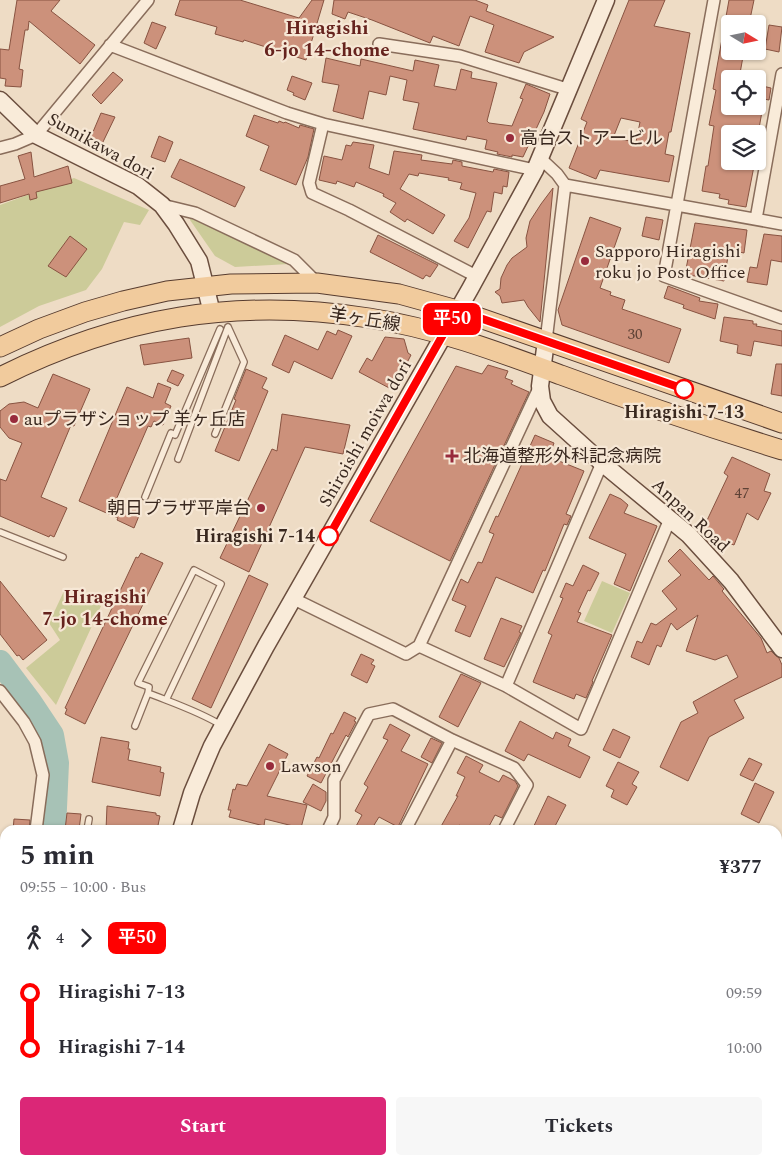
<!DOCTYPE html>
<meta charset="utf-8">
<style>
body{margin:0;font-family:Spectral,"Noto Sans JP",serif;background:#f7f7f7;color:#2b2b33;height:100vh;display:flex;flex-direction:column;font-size:19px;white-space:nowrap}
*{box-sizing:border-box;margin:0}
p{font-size:16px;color:#7c7c81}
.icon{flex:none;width:28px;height:28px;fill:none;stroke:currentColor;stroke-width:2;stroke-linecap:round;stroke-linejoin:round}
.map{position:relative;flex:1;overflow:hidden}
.sheet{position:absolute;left:0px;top:825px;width:782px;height:340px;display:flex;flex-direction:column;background:#fff;border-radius:15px 15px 0 0;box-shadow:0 1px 4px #0004}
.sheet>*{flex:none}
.badge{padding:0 10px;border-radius:8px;font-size:18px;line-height:32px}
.needle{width:32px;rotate:100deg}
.fabs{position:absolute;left:721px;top:15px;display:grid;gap:10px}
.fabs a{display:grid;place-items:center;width:45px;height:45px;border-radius:5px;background:#fff;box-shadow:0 1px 4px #0004;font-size:25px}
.map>.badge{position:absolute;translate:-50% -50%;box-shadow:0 0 0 2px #fff}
.legs{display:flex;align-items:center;gap:8px;height:55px;padding:0 20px;font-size:16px}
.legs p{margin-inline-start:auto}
.head{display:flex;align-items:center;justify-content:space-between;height:85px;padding:0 20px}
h1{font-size:28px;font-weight:700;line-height:38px}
.cta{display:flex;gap:10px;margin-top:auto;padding:10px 20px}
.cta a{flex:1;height:58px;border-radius:5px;background:#db2777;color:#fff;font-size:20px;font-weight:700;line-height:58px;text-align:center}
.cta a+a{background:#f7f7f7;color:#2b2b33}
ul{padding:0 20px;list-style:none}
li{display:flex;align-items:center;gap:18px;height:55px;font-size:19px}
li i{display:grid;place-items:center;width:8px;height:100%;margin:0 6px;background:currentColor}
li i::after{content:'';width:12px;height:12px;margin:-6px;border:4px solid;border-radius:50%;background:#fff}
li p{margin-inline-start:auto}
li:first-child i{background:linear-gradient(#0000 50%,currentColor 0)}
li:last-child i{background:linear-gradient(currentColor 50%,#0000 0)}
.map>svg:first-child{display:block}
</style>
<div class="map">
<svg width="782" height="1165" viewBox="0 0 782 1165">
<rect width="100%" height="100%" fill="#eedcc5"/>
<!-- green -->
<path fill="#cccb99" d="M74 178 149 210 140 225 124 222 102 269 86 290 39 306 0 327V205Z
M190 217 289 264 235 267 215 256 190 220Z
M602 581 630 593 612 633 584 621Z
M64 591 101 606 56 705 26 668 60 640 49 623Z
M421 1160H664L672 1165H428Z"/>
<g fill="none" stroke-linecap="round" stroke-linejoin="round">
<!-- river -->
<path stroke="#a7c2b6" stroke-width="24" d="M0 662 30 702 52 735 57 763 54 830
M778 970H782"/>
</g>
<!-- building -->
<path fill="#cc917b" stroke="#885341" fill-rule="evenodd" d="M17 0H60L51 11 95 45 80 64 29 21 28 30H25L19 69 23 70 21 87 5 86 6 79 0 78V49L9 50Z
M180 0H240L299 18 312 0H324L306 60 244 40 243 42 215 34 217 27 175 15Z
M334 0H475L488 5 486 11 554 37 524 52 519 63 485 52 494 25 470 16 459 46 433 36 430 43 372 20 348 12 345 19 332 14Z
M629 0H665L654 26 690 33 671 132H669L665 154 674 156 669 182 600 170 596 179 569 168 587 122 581 119ZM621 118 640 122 636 142 613 138Z
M729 0H754L749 24H727H730V51H744L739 79H730V106H763L758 134 731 129 730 134 726 161H755L746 207 728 204 729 200 719 198 720 194 702 191 706 166H708L714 126 709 125 716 90 713 89Z
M152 22 166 27 156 49 144 43Z
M769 25 782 27 779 52 765 49Z
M326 58 360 66 361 59 413 71 415 60 439 65 434 86 456 90 461 69 472 72 471 78 497 83 487 121 489 123 512 126 523 99 520 98 526 84 550 94 544 112 523 157 512 155V157L497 154 498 152 485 149 487 140 467 136 466 140 413 129 419 103 403 100 407 80 390 76 386 95 369 91 363 119 333 111 339 85 322 82Z
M113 72 123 80 101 104 92 95Z
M292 76 312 83 305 100 293 95 294 93 287 90Z
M758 85 771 88 769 100 758 98Z
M101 113 115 117 102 144 90 139Z
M254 115 278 123 279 121 284 123 285 122 299 128 300 125 314 129 308 157 296 185 260 170 269 146 246 136Z
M159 136 173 142 165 162 151 157Z
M353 142 374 145 369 168 389 175 394 151 422 155 421 160 452 164 453 160 462 162V166L493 172 494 169 509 172 507 187 503 186 502 194 494 192 491 212 487 211 468 248 454 241 469 218 476 193 460 189 462 183 448 180 449 178 419 173 418 176 409 174 400 189 445 215 433 234 407 219 405 222 390 212 396 203 383 196 384 194 356 182 354 187 337 181 336 184 319 180 324 156 342 160 346 145 351 146Z
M31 152 34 177 68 166 72 183 36 192 37 198 30 200 29 194 0 203V186L25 179 18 156Z
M180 159 245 187 235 207 171 177Z
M553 188 547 251 540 322 528 307 524 300 502 303 500 296 495 292 500 289 501 278 507 265 512 258 527 247 526 238 530 221 541 204Z
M590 217 621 228 600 288 611 292 610 295 625 300 622 309 681 329 669 363 562 325 558 310Z
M646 217 663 220 659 240 642 236Z
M695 223 747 230 744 253 729 250 724 281 689 275 690 270 686 269Z
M764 234 782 236V262L771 260 767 285 747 282 750 267 757 268Z
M378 235 438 265 430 277 426 275 423 279 370 252Z
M70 236 87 249 66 277 48 266Z
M668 286 700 298 699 301 718 304 715 319 683 308 684 305 664 298Z
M724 317 753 321V324H757L756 326 782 331V346L754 341 751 356 737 353 738 345 720 341Z
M338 330 352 336 332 379 294 361 289 373 272 365 285 335 318 350 327 331 336 335Z
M385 337 404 339 408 353 411 355 393 390 359 372 367 358 372 361Z
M189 338 192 358 144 365 140 345Z
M776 364H782V396L771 394Z
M488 365 508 371 505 378 513 381 511 384 529 392 450 561 370 521 456 366 482 374Z
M246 369 267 378 262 388 268 391 239 461 215 451 236 400 234 399Z
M172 370 184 375 178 386 167 381Z
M53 374 90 389 74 426 71 425 41 497 67 508 54 537 50 535 49 537 0 516V479L6 481 22 443 9 438 0 427V411L9 404 24 402 38 408Z
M158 383 171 388 165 403 171 406 163 425 154 421 151 427 148 426 116 500 141 511 134 528 117 520 118 518 79 501 127 387 153 398Z
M282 414 350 425 343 454 305 447 249 572 220 558 272 449 277 451Z
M535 435 554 443 549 457 584 471 566 514 571 516 567 525 564 524 545 571 543 570 533 593 496 577 470 637 455 631 466 606 452 600 461 579 468 583 478 562 482 563 494 534 489 532 496 516 498 517Z
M732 457 770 474 764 491 771 493 758 520 747 513 734 545 701 533 728 476 724 473Z
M610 494 621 499 628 505 624 513 657 526 630 591 614 584 626 554 589 538Z
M680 549 709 580 713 576 724 589 722 591 761 638 767 653 771 651 779 658 782 665V677L734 700 744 718 709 737 688 781 660 767 681 722 698 713 693 702 738 677 727 655 715 660 686 651 698 615 677 630 671 623 661 647 657 645 649 665 631 657 637 641 642 643 651 623 656 625 677 609 662 591 681 575 668 561Z
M141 553 163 563 85 724 65 714 67 709 65 708 136 557 138 558Z
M583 565 599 573 590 591 588 590 578 612 581 613 577 622 612 635 592 681 593 682 586 698 576 694 574 699 533 682 552 635 548 633 563 598 560 597 566 583 573 586Z
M249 575 268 584 211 708 192 699Z
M0 581 47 640 23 660 19 655 17 656 0 634Z
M501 618 522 626 519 632 521 633 504 667 484 659Z
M361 654 374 660 371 664 375 666 367 683 351 675Z
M461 674 481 683 458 727 439 717Z
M344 712 356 718 354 721 356 722 348 737 346 735 321 783 307 776 317 757 319 758 331 733 333 734Z
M520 721 553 739 556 732 571 739 568 746 590 757 580 778 528 754 524 761 505 751Z
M390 724 410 735 401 751 428 764 398 827 379 817 371 830H354L362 815 355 811 368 787 364 784 388 740 383 738Z
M613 729 630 737 620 758 603 750Z
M101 737 129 742 128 749H130L128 760 161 767 160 772 164 773 160 796 92 782Z
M431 738 442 743 432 763 421 757Z
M269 744 288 754 267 796 307 805 301 828 265 819 264 826 229 817 231 810H228L233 789 235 790 237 784 247 786Z
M466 756 483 765 479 772 499 782 503 775 515 781 518 786 502 818 495 815 487 830H469L459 825 457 830H439L458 796H456L465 777 457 773Z
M749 758 762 764 753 781 740 775Z
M618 762 639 772 632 784 637 787 627 805 611 797 614 790 606 786Z
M755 783 774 792 759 823 741 814Z
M313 784 326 792V801L321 811 303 802Z
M548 796 566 805 553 830H532Z
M107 806 156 813V815L160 816 157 830H106Z
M67 813 81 814 79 830H65Z
M14 819 30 820 29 830H13Z"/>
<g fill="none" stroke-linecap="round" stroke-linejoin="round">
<defs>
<path id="lane" d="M215 434 244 362 228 327
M178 459 228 327
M145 497 171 433 175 435 220 329
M0 532 63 557
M166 700 221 584 194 570 138 683 149 687 148 693C173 703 198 711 221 725
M135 726 148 693
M87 830 89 819
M0 985 5 979"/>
<path id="street" d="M714 0 664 276 782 318
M379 44 460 56 570 90
M110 45 287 113 323 124
M0 148 15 144 36 135 148 0
M541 159 557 174 565 185 546 341
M565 185 782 224
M162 205 195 213 294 260 317 283
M756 219 782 74
M476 276 349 210 312 193 309 183 323 124 535 170
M294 599 406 654 419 646 506 686 581 729 670 519
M419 646 539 388
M506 686 602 463
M0 691 24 722 35 742 43 775 36 830
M328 830 334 817V780L369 714 393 709 452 740 514 768 527 785 504 830
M405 830 452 740
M778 953H782
M8 1160 24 1165
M262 1160 271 1165
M674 1160 682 1165"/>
<path id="secondary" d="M0 100 36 135 138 186 162 205 176 224 199 261 212 313
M546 341 540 386 542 401 550 416 602 463 689 535 731 581 782 649
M181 830 192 793 212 746 266 646 470 289 535 170 606 0
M0 970 5 974
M144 1165 145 1160"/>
<path id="primary" d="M0 347 39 329 85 312 123 301 167 291 231 284 317 283 399 294 457 310 782 423
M0 377C120 317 236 297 369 318 435 328 499 352 561 375 634 402 708 427 782 450"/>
</defs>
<!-- lane casing -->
<use href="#lane" stroke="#896d5b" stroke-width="8"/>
<!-- street casing -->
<use href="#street" stroke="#896d5b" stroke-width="14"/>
<!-- secondary casing -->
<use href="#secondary" stroke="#6b4e3e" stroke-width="19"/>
<!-- primary casing -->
<use href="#primary" stroke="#573c2f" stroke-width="21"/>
<!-- lane -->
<use href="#lane" stroke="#f9ebd9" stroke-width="5.5"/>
<!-- street -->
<use href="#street" stroke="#f9ebd9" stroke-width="11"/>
<!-- secondary -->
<use href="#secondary" stroke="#f9ebd9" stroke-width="16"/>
<!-- primary -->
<use href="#primary" stroke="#f1cb9d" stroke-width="19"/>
</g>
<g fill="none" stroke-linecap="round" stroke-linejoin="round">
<defs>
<path id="line-1" d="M329 536 457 310 684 389"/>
</defs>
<!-- line-1 casing -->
<use href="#line-1" stroke="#fff" stroke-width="11"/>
<!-- line-1 -->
<use href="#line-1" stroke="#f00" stroke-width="8"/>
</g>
<!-- markers -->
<g fill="#982b3c" stroke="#f6e7d5" stroke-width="2">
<circle cx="510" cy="138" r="5"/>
<circle cx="585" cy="261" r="5"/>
<circle cx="14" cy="419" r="5"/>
<path d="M449.5 448.5h5v5h5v5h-5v5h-5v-5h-5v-5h5z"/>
<circle cx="261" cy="508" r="5"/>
<circle cx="270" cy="766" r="5"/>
</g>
<g fill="#fff" stroke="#f00" stroke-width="2.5">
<circle cx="684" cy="389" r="9"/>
<circle cx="329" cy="536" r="9"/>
</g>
<g text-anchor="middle" stroke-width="4.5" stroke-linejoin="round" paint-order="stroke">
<!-- number labels -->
<g font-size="15" fill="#5e4236">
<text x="635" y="339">30</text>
<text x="742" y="498">47</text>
</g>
<!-- poi labels -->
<g font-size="18" fill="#39281f" stroke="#f6e7d5" text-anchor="start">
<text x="520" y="144">高台ストアービル</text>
<text x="595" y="257">Sapporo Hiragishi<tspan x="595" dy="21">roku jo Post Office</tspan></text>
<text x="24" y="425">auプラザショップ 羊ヶ丘店</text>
<text x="463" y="462">北海道整形外科記念病院</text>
<text x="251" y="514" text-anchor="end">朝日プラザ平岸台</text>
<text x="280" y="772">Lawson</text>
</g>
<!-- street labels -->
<g font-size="18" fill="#39281f" stroke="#f6e7d5">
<text transform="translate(101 146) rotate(29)" y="6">Sumikawa dori</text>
<text transform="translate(365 319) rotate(9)" y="6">羊ヶ丘線</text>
<text transform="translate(365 433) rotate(-60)" y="6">Shiroishi moiwa dori</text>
<text transform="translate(691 515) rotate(43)" y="6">Anpan Road</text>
</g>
<!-- stop labels -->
<g font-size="18" font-weight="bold" fill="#39281f" stroke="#f6e7d5">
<text x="684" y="418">Hiragishi 7-13</text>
<text x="315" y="542" text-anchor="end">Hiragishi 7-14</text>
</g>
<!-- neighbourhood labels -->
<g font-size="19" font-weight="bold" fill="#66231e" stroke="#f6e7d5">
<text x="327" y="34">Hiragishi<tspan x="327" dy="22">6-jo 14-chome</tspan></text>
<text x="105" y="603">Hiragishi<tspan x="105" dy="22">7-jo 14-chome</tspan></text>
</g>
</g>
</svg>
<div class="fabs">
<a><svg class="needle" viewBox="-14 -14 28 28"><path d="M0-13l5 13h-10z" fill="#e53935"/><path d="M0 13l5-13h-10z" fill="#7c7c81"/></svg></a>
<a><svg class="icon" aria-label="locate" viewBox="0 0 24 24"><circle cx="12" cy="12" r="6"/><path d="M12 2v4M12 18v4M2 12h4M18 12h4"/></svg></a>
<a><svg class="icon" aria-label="layers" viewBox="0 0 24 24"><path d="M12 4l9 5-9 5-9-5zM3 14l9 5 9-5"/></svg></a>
</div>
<b class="badge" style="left:452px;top:319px;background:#f00;color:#fff">平50</b>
<section class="sheet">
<div class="head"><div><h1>5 min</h1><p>09:55 – 10:00 · Bus</p></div><b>¥377</b></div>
<div class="legs"><svg class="icon" aria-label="walk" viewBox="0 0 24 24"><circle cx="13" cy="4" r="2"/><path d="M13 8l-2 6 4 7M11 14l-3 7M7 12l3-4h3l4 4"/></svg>4<svg class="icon" aria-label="forward" viewBox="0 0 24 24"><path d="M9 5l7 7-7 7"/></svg><b class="badge" style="background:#f00;color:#fff">平50</b></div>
<ul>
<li><i style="color:#f00"></i><b>Hiragishi 7-13</b><p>09:59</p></li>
<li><i style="color:#f00"></i><b>Hiragishi 7-14</b><p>10:00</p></li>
</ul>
<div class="cta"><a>Start</a><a>Tickets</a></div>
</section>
</div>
